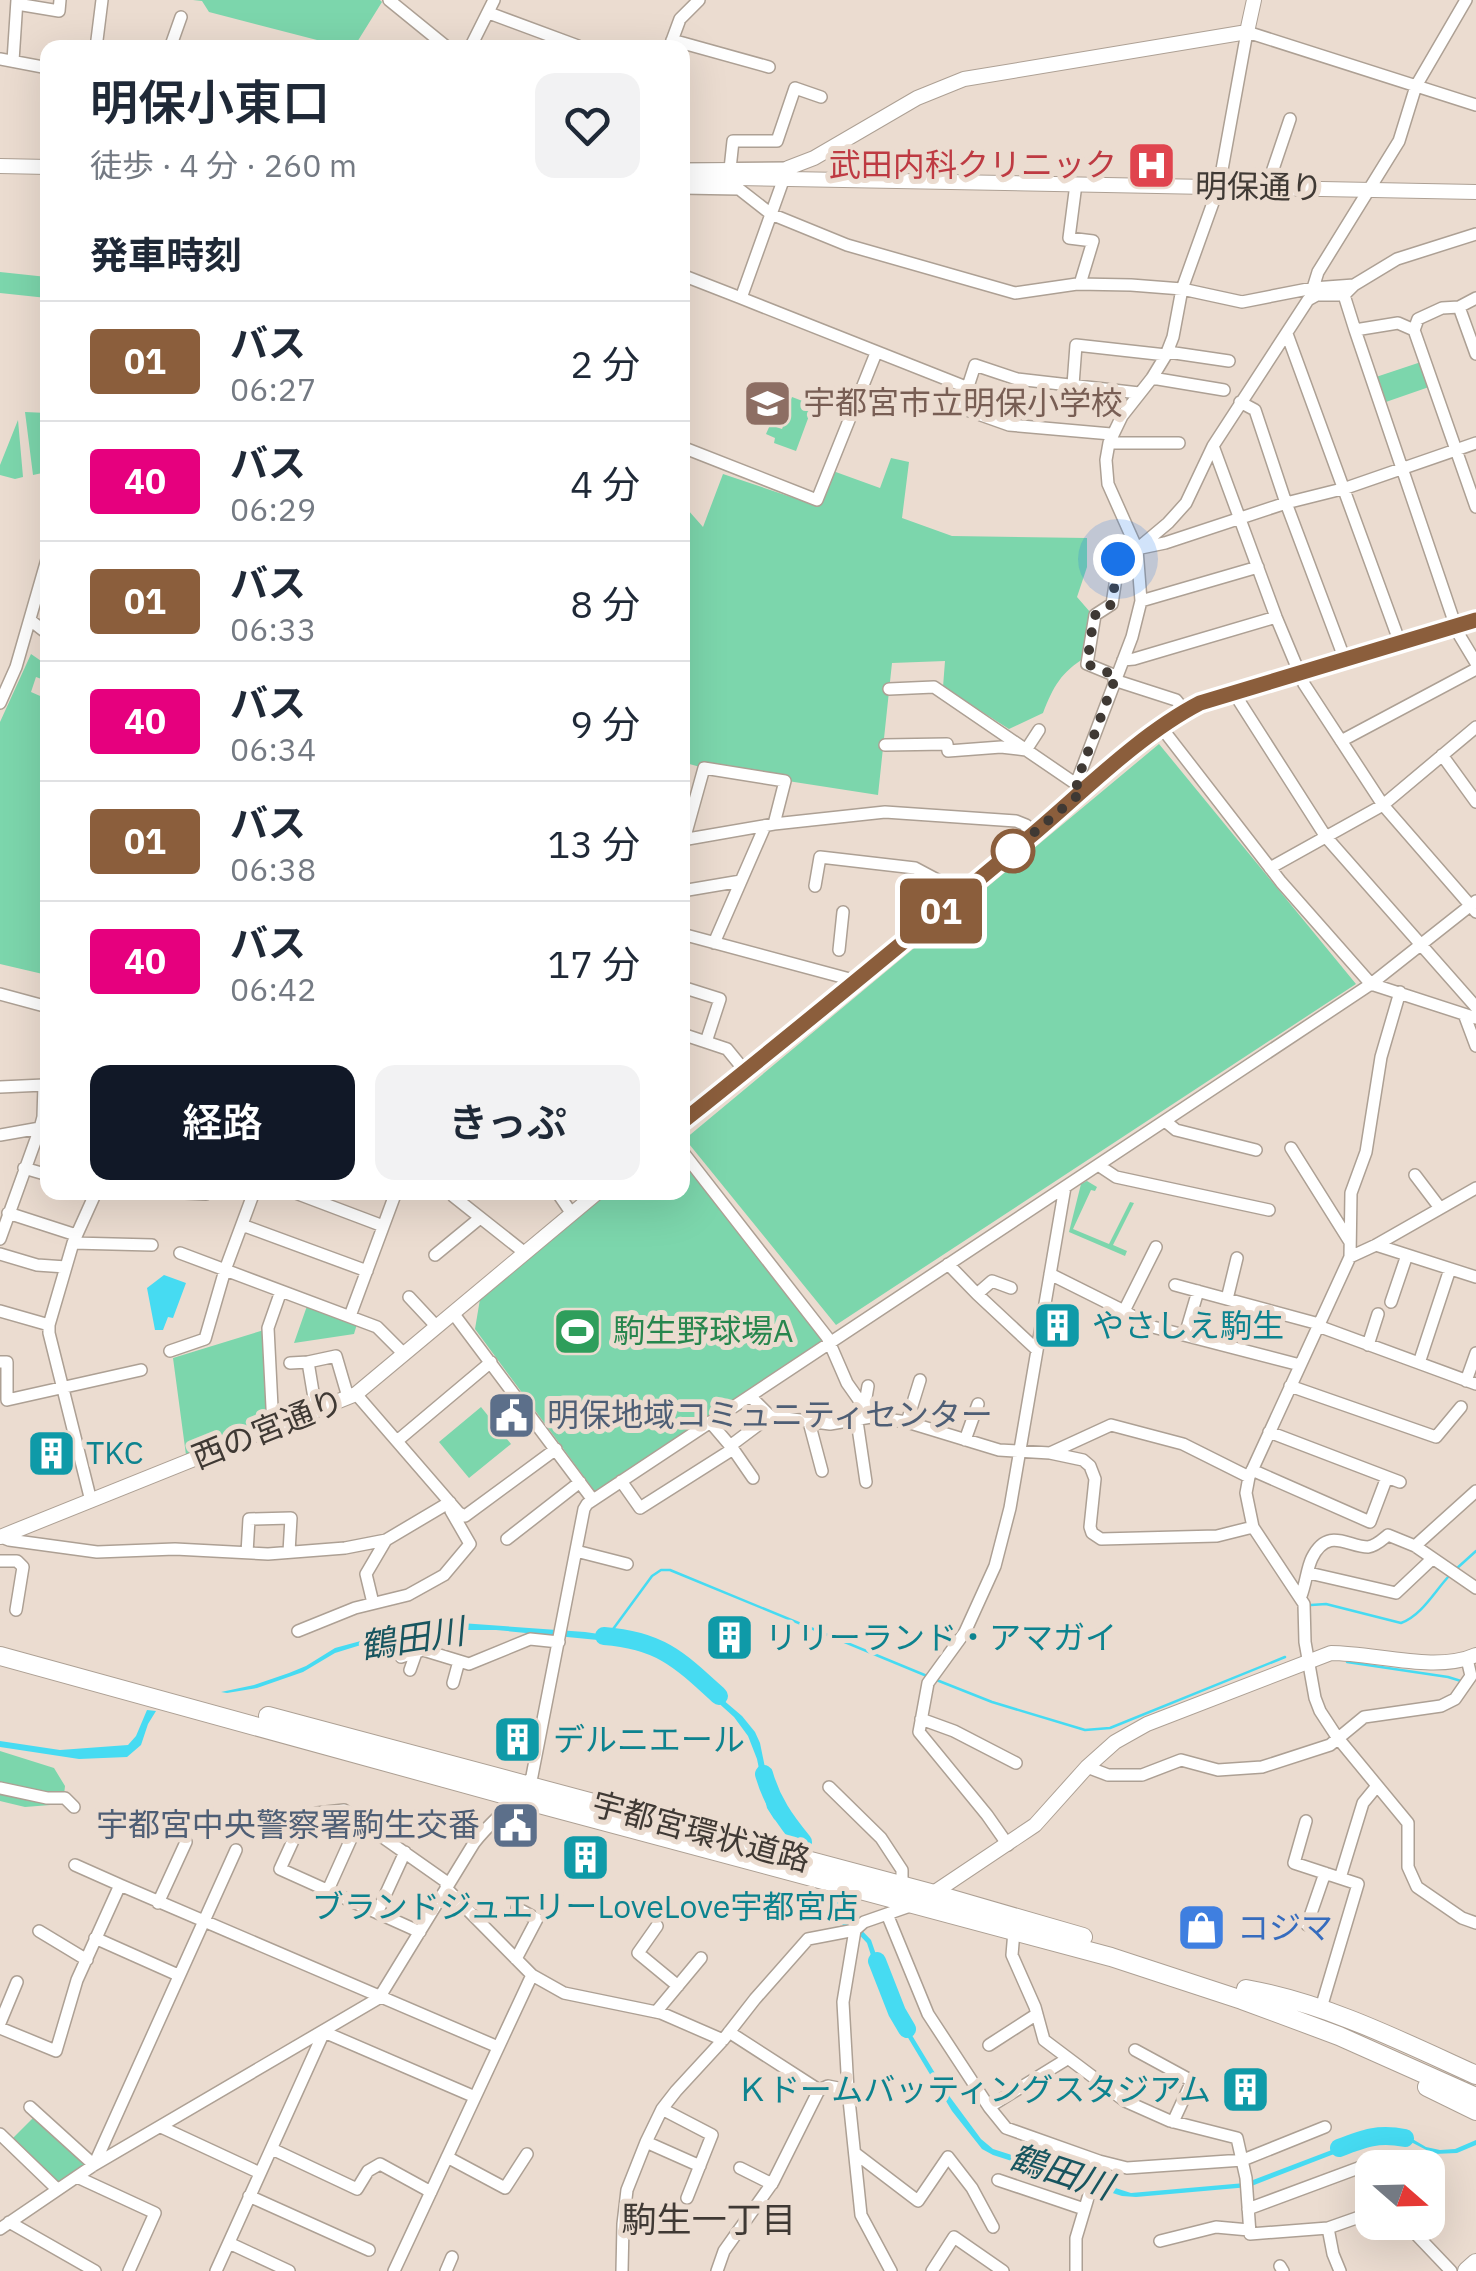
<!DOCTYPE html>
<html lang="ja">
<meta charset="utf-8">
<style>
body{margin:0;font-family:"IBM Plex Sans","Noto Sans JP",sans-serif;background:#f2f2f3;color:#1f2937;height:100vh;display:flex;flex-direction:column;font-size:38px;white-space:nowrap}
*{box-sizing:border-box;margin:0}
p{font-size:32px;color:#747a83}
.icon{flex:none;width:55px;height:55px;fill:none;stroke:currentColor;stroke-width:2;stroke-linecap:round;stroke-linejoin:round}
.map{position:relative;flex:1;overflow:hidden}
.side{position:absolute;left:40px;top:40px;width:650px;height:1160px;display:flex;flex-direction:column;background:#fff;border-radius:20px;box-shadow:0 10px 40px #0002}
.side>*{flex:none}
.badge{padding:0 20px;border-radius:8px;font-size:35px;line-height:65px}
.needle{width:65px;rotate:110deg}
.fabs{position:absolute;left:1355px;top:2150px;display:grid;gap:20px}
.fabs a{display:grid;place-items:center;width:90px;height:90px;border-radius:20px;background:#fff;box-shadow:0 10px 40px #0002;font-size:50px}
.you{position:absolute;width:50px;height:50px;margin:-25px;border:8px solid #fff;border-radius:50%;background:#1a73e8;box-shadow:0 0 0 15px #1a73e833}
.map>.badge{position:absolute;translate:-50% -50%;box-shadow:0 0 0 5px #fff}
h2{padding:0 50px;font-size:38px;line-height:90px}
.round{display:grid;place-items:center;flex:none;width:105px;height:105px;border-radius:20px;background:#f2f2f3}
.headline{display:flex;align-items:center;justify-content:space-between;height:170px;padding:0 50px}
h1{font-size:48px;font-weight:600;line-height:75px}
.action{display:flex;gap:20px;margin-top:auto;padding:20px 50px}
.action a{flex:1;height:115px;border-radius:20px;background:#111827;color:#fff;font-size:40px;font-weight:600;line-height:115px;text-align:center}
.action a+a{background:#f2f2f3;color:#1f2937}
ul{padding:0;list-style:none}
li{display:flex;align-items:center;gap:30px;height:120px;padding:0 50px;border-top:2px solid #e0e1e3}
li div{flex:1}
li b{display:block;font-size:38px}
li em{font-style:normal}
li .badge{min-width:110px;font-weight:700;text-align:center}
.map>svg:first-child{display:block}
</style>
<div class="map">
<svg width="1476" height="2271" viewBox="0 0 1476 2271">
<rect width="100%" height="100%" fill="#ebdcd0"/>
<!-- green -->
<path fill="#7cd6ac" d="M193 0H380L382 2 354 47 348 48 209 12 202 1Z
M0 272 47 277V298L0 293Z
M1421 362 1429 387 1383 403 1373 378Z
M792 397 813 405 796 451 774 443 775 438 766 434 770 425 782 429 788 415 785 413Z
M25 412 47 413V472L33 475Z
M18 420 23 477 15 479 0 475V465Z
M891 458 909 462 902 518 952 536 1087 538V567L1077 597 1090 612 1086 657C1061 672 1053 687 1043 713L1009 729 943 687 945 661 892 663 878 795 704 768 682 762V538L686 531 683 528V508L688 510 703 527 723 474 818 506 833 471 880 488Z
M31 654 47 665V681L36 677 31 692 47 699V975L0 964V722Z
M1159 744 1356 984 836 1325 685 1139Z
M683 1158 825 1342 596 1493 475 1329 480 1299 607 1193 682 1192Z
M1087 1181 1097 1187 1095 1191 1091 1190 1073 1229 1109 1244 1130 1202 1134 1203 1113 1245 1127 1251 1125 1256 1069 1232 1081 1184Z
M307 1306 357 1324 354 1334 294 1343Z
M264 1330 270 1422 186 1455 173 1358Z
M481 1407 511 1444 469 1478 439 1442Z
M0 1751 54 1768 65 1786 63 1804 25 1807 0 1801Z
M33 2118 89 2165 58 2184 12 2139Z"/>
<!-- water -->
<path fill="#46dbf2" d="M164 1275 186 1283 173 1318 168 1317 163 1330H155L147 1288Z
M447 1622 585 1632 641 1640 661 1647 742 1716 755 1732 760 1743 773 1807 801 1838 807 1851 802 1850 793 1835 774 1819 767 1808 757 1759 748 1736 734 1717 664 1654 639 1644 496 1630H461L399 1641 364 1644 335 1653 303 1672 257 1688 227 1693 221 1692 254 1685 289 1673 306 1666 335 1648 368 1639 398 1637Z
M147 1710 156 1711 148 1724 141 1745 127 1757 79 1759 0 1747V1741L60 1750 128 1745 136 1736Z
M832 1899 871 1940 893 2004 947 2093 981 2139 993 2149 1131 2193 1245 2183 1358 2140 1393 2134 1409 2137 1426 2147 1440 2150 1455 2149 1476 2140V2145L1457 2153 1434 2154 1411 2142 1389 2138 1360 2144 1249 2187 1136 2197 1122 2196 993 2155 982 2149 952 2111 892 2011 883 1992 867 1943 828 1902Z"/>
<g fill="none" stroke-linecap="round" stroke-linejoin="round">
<!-- stream -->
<path stroke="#46dbf2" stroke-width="2.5" d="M1455 1570 1476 1551
M1311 1605 1326 1604 1401 1623C1422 1615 1434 1592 1449 1576
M608 1636 652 1576 661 1570H670L927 1676
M1347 1662 1448 1677 1461 1681
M934 1679 992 1702 1085 1730 1110 1728 1285 1657"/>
<!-- river -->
<path stroke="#46dbf2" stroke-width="18" d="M604 1636C660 1640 680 1660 719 1696
M764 1774C772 1802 785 1820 803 1842
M833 1899 853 1923
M877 1961 897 2012 907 2029
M1339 2148C1365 2138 1378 2133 1405 2138"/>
<defs>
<path id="minor" d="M389 0 448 48
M17 4 59 11 60 0
M489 13 578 46
M672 40 769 67
M670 46 680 19 699 0
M96 48 102 0
M170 48 181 17
M470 48 494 0
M0 59 48 68
M13 61 17 0
M682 169 788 168
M730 169 733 141H777L795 88 821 97
M784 178 741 298 966 387
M1076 184 1069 238 1093 241 1080 284
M1267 187 1290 119
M682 188 739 189 771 214 847 245 1015 293 1077 284 1131 285 1182 289 1242 302 1313 288 1354 285
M682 275 741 298
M1313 288 1318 272 1399 141 1416 86 1466 0
M1344 295 1355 330 1398 323 1414 330 1418 319 1442 308 1459 307 1476 298
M1459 307 1476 354
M1355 330 1458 633 1476 663
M1414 330 1476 507
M1287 334 1400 643
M1168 352 1229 361
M1152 378 1224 390
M1073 385 1076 345 1166 355
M1240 402 1255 410 1286 503 1345 660
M1111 434 1009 425 961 408 975 365 1017 379 1139 393
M1109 443H1179
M1213 446 1276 617 1304 684 1383 805 1476 912
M682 447 817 500 876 353
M1141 548 1165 543 1286 503 1346 488 1476 443
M1137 549 1168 523 1186 503 1213 446 1308 300 1317 295H1344L1354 285 1397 259 1476 234
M1141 601 1258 567
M30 620 48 634
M1123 660 1134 659 1276 617
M1116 676 1087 664 1095 615 1112 604 1119 559
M1114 680 1176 700 1185 711
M889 689 934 687 1076 784
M1234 693 1326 837 1476 1007
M0 703 16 667 48 556
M1161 727 1281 882 1371 984 1476 1018
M1341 741 1476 669
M885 745 947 744 948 751 1001 747 1026 750 1039 730
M1442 755 1476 802
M1083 791 1076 784 1132 637 1141 601 1137 549 1108 484 1106 460 1109 443 1122 416 1152 378 1166 355 1173 337 1182 289 1219 186 1247 32 1476 105
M682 840 774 824 885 812 1016 821 1026 825 1034 833
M684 840 704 768 785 781 774 824
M1270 868 1383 805 1476 727
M815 886 820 857 915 868 962 893
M682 891 741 881
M682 934 857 981
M714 943 765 826
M839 950 843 912
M682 987 720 999 706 1042
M1400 992 1381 1057 1366 1152 1351 1193 1350 1257 1249 1477 1246 1493 1253 1527 1304 1604 1305 1642 1315 1698 1320 1711 1337 1737 1408 1823V1867L1417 1887 1462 1918 1476 1923
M0 994 48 1007
M1464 1014 1476 1046
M682 1034 727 1049 745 1071
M0 1087 44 1085 43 1117 40 1128 0 1239
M1165 1121 1176 1130 1256 1150
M0 1135 40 1128 44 1125
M1291 1148 1350 1242
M682 1151 827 1337 847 1383 871 1417 907 1422 999 1450 1050 1453 1083 1460 1090 1466 1095 1479 1090 1527 1092 1533 1101 1539 1217 1536 1253 1527
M1098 1165 1116 1177 1269 1210
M24 1168 48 1175
M1415 1175 1440 1208
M164 1192 206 1194
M293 1192 383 1226
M557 1192 572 1214
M453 1196 525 1253
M8 1213 76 1235
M242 1225 367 1271
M73 1243 152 1245
M1376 1245 1476 1277
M180 1253 377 1327 404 1354
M0 1254 37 1265 66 1267
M435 1255 480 1218
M1350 1257 1376 1245 1476 1188
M948 1264 977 1294 1037 1350
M1050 1274 1124 1311 1149 1326 1300 1365
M1175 1285 1319 1324
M977 1294 992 1281 1011 1288
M409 1297 437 1327
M1227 1299 1237 1258
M1391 1302 1407 1255
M0 1311 49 1325
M1124 1311 1156 1247
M453 1313 593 1500
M350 1316 396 1192
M1318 1326 1476 1384
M1185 1335 1198 1291
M1368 1345 1378 1314
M170 1351 205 1339 225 1270 254 1192
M0 1362H7V1400L141 1370
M290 1363 308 1362
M1419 1363 1450 1269
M1466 1381 1476 1353
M1290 1386 1436 1437 1461 1407
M356 1394 459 1513 465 1516 556 1449
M750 1396 770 1416 830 1424 871 1417
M864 1409 868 1386
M316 1410 308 1362 336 1356 348 1397
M857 1421 866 1482
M710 1422 733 1449 753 1478
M809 1422 822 1471
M907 1422 920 1380
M273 1427 268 1328 281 1291
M1269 1432 1400 1482
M965 1440 978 1404
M397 1441 491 1362
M730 1446 770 1416
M1050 1453 1111 1425 1183 1444 1249 1477
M1252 1470 1370 1522 1387 1477
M621 1481 640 1508 733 1449
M91 1501 49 1333V1325L73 1243 96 1192
M1 1537 9 1540 97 1552 175 1549 268 1554 345 1548 386 1540 450 1502
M507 1539 580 1482
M1415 1546 1476 1491
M576 1551 627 1564
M247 1553 249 1519 291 1518 289 1552
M0 1561H17L23 1567 16 1610
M1309 1573 1396 1593 1432 1559
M1301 1596C1306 1583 1307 1568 1312 1558 1328 1526 1348 1547 1368 1547 1376 1546 1383 1539 1388 1535L1415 1546 1476 1588
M373 1603 366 1574 386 1540
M298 1631 355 1608 408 1595 444 1575 470 1544 451 1511
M401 1657 423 1650 469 1664 530 1639 559 1642
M410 1670 416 1653
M453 1683 459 1661
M921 1719 954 1731 1016 1763
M1087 1767 1108 1775H1142L1181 1760 1218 1770 1262 1767 1330 1745 1364 1717 1441 1706 1455 1699 1471 1676 1467 1659
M829 1787 881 1838 902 1870V1885
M0 1788 47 1798H65L74 1807
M1306 1821 1294 1863 1358 1884 1321 2008
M1008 1845 987 1815 919 1732 928 1683 965 1632 995 1566 1010 1508 1065 1187
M75 1865 120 1885
M1340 1878 1363 1803 1377 1786
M328 1890 359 1821
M158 1903 186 1842
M377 1913 405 1852
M887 1914 928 2014 989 2107 1006 2128 1099 2161 1076 2238V2271
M1307 1925 1325 1873
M657 1926 638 1953 678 1986
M855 1930 843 2002 848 2090 861 2215 891 2271
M39 1931 87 1960
M1014 1931 1012 1955 1035 2007 1044 2040 1125 2101 1170 2121 1237 2138 1246 2178 1250 2234 1328 2228 1365 2215 1372 2216
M420 1932 280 1869 302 1821 317 1813 344 1810 445 1881 447 1889 532 1975 564 1993 661 2013 723 2040
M95 1938 178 1975
M516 1959 537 1919 517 1908
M656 2012 701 1958
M0 2023 17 1982
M0 2028 56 2051 77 1980 120 1885 498 2047
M324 2032 475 2097
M729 2032 819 2090
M989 2045 1037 2014
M1135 2050 1192 2081 1173 2122
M30 2107 94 2165 236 1850
M989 2107 1067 2059
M662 2109 712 2135 687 2198
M161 2127 260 2173
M0 2134 57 2189
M646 2142 700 2166
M272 2149 357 2189 368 2171 380 2164 431 2192
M855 2153 918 2201 948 2157 972 2188 993 2227
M447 2157 505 2188 527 2154
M1099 2161 1127 2168 1243 2160 1325 2127
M740 2168 772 2184
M77 2177 155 2213 129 2271
M998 2180 1084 2209
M249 2196 369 2250
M1248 2209 1388 2157
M9 2222 95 2271
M1401 2222 1410 2228 1451 2271
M1328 2228 1333 2254 1340 2271
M0 2229 94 2165 379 1998 474 1843C492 1819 519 1802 532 1776L584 1509 587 1504 1371 984 1476 901
M1160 2241 1216 2227 1249 2230
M229 2243 289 2271
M1280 2266 1283 2271
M216 2271 324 2032
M394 2271 532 1975
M446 2271 452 2257
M622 2271 623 2224 627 2190 646 2142 662 2109 676 2091 723 2040 755 1999 808 1939 855 1930 864 1922 913 1905
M717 2271 724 2251 773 2182 819 2090 828 2086 848 2090
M932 2271 954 2237 1003 2271"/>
<path id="tertiary" d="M0 166 48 167
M682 177 1476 192
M784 178 788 168 814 158 917 98 964 79 1247 32 1254 0
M682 1122 857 981 1161 727 1201 703 1476 620
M0 1537 356 1394 598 1192
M929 1896 1035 1825 1087 1767 1115 1742 1147 1724 1331 1653C1375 1653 1436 1673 1476 1655"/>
<path id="primary" d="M0 1656 517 1798 1111 1957 1242 2000 1339 2036 1476 2097
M268 1716 934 1894 1083 1937
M1246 1989C1328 2004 1401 2041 1476 2075
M1427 2087 1476 2111
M1467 2271 1476 2263"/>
</defs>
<!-- minor casing -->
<use href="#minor" stroke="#ada094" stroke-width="14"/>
<!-- tertiary casing -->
<use href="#tertiary" stroke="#ada094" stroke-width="16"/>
<!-- primary casing -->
<use href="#primary" stroke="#ada094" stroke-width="20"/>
<!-- minor -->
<use href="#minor" stroke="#fff" stroke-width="11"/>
<!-- tertiary -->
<use href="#tertiary" stroke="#fff" stroke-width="14"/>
<!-- primary -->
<use href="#primary" stroke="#fff" stroke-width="18"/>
</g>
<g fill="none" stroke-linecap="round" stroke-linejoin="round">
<defs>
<path id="line" d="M682 1122C800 1028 916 932 1032 835 1084 791 1140 734 1200 703L1476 620"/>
</defs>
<!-- line casing -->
<use href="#line" stroke="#fff" stroke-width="22"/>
<!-- line -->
<use href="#line" stroke="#8b5e3c" stroke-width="15"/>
<!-- walk -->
<path stroke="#3f3934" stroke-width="10" stroke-dasharray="0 18" d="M1013 851 1010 853 1083 791 1076 784 1116 676 1087 664 1094 616 1112 604 1118 559"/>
</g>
<!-- icons -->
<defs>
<symbol id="hospital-square" viewBox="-11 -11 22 22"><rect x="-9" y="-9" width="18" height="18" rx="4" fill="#e0444e" stroke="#ebdcd0"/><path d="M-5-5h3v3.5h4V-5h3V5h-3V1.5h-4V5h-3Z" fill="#fff"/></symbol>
<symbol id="school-square" viewBox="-11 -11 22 22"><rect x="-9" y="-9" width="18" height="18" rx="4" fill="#8d6e63" stroke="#ebdcd0"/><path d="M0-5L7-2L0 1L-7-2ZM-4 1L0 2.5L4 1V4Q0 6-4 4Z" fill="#fff"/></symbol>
<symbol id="building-square" viewBox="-11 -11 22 22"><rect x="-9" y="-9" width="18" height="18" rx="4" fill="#0f9aa8" stroke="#ebdcd0"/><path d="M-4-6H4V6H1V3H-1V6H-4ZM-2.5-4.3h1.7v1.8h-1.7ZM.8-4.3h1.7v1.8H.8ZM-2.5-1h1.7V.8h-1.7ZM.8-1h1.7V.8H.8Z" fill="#fff"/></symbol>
<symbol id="stadium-square" viewBox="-11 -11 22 22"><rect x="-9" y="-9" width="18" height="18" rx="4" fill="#2e9e5b" stroke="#ebdcd0"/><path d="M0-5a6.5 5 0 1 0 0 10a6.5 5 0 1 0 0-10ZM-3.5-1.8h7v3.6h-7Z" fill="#fff"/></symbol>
<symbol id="civic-square" viewBox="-11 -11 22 22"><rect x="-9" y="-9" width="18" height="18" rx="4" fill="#5c6f8a" stroke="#ebdcd0"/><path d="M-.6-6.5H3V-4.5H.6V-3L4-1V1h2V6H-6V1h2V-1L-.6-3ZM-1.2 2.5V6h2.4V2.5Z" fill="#fff"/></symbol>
<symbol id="shop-square" viewBox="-11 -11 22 22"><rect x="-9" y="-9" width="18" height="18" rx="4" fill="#3f7fe0" stroke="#ebdcd0"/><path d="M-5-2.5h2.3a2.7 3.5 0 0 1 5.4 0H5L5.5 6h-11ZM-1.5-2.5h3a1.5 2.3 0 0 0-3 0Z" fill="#fff"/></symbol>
</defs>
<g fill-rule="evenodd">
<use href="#hospital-square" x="1124" y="138" width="55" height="55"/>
<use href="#school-square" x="740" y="376" width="55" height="55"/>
<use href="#building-square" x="1030" y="1298" width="55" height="55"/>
<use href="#stadium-square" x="550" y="1304" width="55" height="55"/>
<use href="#civic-square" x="484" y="1388" width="55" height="55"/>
<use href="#building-square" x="24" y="1426" width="55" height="55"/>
<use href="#building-square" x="702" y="1610" width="55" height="55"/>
<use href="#building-square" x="490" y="1712" width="55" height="55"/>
<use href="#civic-square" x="488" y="1798" width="55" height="55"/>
<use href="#building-square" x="558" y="1830" width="55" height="55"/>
<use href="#shop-square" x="1174" y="1900" width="55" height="55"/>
<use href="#building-square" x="1218" y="2062" width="55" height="55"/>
</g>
<!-- markers -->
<circle fill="#fff" stroke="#8b5e3c" stroke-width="5" cx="1013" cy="851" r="20"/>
<g text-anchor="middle" stroke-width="10" stroke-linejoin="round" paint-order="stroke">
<!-- health labels -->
<g font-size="32" fill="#be3a42" stroke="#ebdcd0" text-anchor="end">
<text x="1117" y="176">武田内科クリニック</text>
</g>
<!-- street labels -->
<g font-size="32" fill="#3f3934" stroke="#ebdcd0">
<text transform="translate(1259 187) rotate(1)" y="11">明保通り</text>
<text transform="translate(268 1429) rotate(-22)" y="11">西の宮通り</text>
<text transform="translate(701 1832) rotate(15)" y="11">宇都宮環状道路</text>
</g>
<!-- education labels -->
<g font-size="32" fill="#785e54" stroke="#ebdcd0" text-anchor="start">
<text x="803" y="414">宇都宮市立明保小学校</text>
</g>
<!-- culture labels -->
<g font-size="32" fill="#0d838f" stroke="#ebdcd0" text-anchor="start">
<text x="1092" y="1337">やさしえ駒生</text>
<text x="86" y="1464">TKC</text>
<text x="765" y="1649">リリーランド・アマガイ</text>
<text x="553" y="1751">デルニエール</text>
<text x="585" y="1918" text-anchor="middle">ブランドジュエリーLoveLove宇都宮店</text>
<text x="1211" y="2101" text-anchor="end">Ｋドームバッティングスタジアム</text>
</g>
<!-- leisure labels -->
<g font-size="32" fill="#27864d" stroke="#ebdcd0" text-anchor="start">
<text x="613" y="1342">駒生野球場A</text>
</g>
<!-- service labels -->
<g font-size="32" fill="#4e5e75" stroke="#ebdcd0" text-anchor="start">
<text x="547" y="1426">明保地域コミュニティセンター</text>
<text x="480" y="1836" text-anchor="end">宇都宮中央警察署駒生交番</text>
</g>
<!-- shop labels -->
<g font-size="32" fill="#366cbe" stroke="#ebdcd0" text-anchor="start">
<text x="1237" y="1939">コジマ</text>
</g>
<!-- water labels -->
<g font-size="35" font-style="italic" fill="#18555f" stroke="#ebdcd0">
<text transform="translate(412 1639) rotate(-9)" y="12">鶴田川</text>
<text transform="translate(1061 2172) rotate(18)" y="12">鶴田川</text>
</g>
<!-- neighbourhood labels -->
<g font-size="35" fill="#3f3934" stroke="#ebdcd0">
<text x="709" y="2232">駒生一丁目</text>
</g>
</g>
</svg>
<div class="fabs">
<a><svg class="needle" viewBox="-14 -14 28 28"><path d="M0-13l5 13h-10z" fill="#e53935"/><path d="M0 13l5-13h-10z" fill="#747a83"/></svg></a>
</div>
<div class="you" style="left:1118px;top:559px"></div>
<b class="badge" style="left:941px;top:911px;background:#8b5e3c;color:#fff">01</b>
<section class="side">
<div class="headline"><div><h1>明保小東口</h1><p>徒歩 · 4 分 · 260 m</p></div><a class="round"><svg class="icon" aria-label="heart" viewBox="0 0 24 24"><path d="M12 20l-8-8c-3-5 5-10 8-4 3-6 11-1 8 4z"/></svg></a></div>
<h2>発車時刻</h2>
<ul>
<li><span class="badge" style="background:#8b5e3c;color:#fff">01</span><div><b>バス</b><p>06:27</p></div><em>2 分</em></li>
<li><span class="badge" style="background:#e6007e;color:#fff">40</span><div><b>バス</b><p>06:29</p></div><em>4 分</em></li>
<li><span class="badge" style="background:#8b5e3c;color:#fff">01</span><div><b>バス</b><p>06:33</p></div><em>8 分</em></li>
<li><span class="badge" style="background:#e6007e;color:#fff">40</span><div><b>バス</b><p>06:34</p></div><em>9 分</em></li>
<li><span class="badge" style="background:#8b5e3c;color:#fff">01</span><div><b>バス</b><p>06:38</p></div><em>13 分</em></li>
<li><span class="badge" style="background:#e6007e;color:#fff">40</span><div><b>バス</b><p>06:42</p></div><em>17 分</em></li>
</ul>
<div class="action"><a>経路</a><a>きっぷ</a></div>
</section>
</div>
